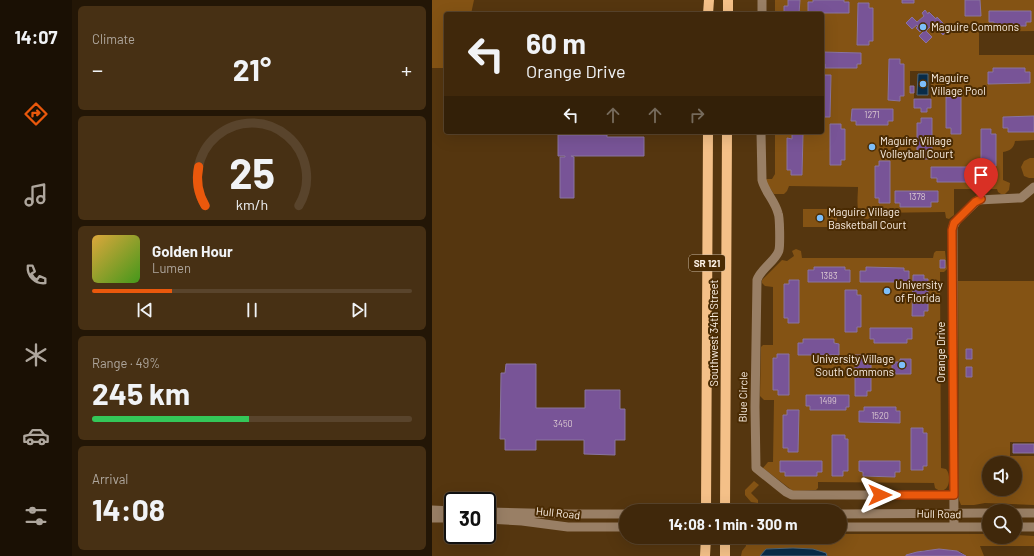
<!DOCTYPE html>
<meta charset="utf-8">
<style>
body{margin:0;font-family:Barlow,sans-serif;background:#473014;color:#f1f3f6;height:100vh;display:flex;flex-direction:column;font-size:15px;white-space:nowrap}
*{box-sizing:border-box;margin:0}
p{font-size:13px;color:#aea69d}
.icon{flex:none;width:22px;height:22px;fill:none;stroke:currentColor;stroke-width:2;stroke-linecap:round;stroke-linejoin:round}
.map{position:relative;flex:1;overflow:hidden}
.drawer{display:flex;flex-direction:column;gap:6px;padding:6px;background:#231606;width:360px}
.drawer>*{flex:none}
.hud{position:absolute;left:12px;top:12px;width:380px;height:122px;border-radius:4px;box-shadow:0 4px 16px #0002,0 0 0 1px #59442c;background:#40280b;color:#f1f3f6;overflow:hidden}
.tools{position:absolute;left:550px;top:456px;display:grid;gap:8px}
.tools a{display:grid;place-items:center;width:40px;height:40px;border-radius:50%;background:#40280b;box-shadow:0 4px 16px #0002,0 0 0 1px #59442c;font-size:20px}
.speed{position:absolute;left:12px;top:492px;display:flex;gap:8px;font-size:20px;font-weight:700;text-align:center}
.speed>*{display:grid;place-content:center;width:52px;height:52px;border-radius:50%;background:#40280b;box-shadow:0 4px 16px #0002,0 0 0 1px #59442c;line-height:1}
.speed .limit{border:2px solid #111;border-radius:6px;background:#fff;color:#111}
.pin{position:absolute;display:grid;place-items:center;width:34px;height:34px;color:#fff;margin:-41px -17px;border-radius:50% 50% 50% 0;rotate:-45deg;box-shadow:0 0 4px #0007}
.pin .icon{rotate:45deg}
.me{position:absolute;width:44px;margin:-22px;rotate:90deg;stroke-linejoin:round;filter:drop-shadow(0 0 3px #0008)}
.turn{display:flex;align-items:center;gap:14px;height:84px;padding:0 16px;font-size:18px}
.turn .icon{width:52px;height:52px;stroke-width:2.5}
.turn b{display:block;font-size:28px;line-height:34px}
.lanes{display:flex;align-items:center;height:38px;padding:0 16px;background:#0003;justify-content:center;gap:20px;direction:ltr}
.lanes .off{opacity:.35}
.big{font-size:30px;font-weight:700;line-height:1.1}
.drawer .widget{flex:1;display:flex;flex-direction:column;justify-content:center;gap:6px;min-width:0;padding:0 14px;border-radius:6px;background:#473014}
.drawer .dial{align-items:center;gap:0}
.dial svg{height:104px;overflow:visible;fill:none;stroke:#59442c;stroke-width:7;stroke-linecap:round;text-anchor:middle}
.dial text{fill:#f1f3f6;stroke:none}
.song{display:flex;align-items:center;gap:12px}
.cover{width:48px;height:48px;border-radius:6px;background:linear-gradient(135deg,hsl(40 70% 55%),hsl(100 70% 35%))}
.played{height:4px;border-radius:2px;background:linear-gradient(90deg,#ea580c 25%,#59442c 25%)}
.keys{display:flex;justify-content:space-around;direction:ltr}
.heat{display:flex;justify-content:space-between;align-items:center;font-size:22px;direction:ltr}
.charge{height:6px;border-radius:3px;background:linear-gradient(90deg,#34c759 49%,#59442c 0)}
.trip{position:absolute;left:187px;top:504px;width:228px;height:40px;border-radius:20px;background:#40280b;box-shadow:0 4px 16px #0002,0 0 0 1px #59442c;font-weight:700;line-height:40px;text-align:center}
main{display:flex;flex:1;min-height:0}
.dock{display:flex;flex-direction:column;width:72px;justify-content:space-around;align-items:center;background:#1a1004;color:#aea69d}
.dock .icon{width:28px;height:28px}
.dock .selected{color:#ea580c}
.dock b{font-size:18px;color:#f1f3f6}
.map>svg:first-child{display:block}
</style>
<main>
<nav class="dock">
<b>14:07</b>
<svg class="icon selected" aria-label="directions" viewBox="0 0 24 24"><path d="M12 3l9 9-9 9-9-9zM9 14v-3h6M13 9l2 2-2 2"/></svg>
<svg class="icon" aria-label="music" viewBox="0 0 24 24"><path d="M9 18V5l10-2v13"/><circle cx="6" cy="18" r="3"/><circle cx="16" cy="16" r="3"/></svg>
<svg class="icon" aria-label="phone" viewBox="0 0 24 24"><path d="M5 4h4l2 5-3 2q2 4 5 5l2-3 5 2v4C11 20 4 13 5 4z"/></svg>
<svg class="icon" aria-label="climate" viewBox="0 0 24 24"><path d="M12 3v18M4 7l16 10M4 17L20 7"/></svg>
<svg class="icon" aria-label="car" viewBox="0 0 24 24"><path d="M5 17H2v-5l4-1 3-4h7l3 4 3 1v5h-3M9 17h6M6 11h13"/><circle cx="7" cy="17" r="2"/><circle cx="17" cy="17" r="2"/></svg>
<svg class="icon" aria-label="filters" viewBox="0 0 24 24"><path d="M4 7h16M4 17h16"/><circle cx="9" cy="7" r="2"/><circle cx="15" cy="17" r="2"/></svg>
</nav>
<section class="drawer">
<div class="widget"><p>Climate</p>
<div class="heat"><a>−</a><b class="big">21°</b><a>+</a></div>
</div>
<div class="widget dial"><svg viewBox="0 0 100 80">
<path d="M14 69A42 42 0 1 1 86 69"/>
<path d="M14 69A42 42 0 0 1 9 39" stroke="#ea580c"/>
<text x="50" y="56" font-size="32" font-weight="700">25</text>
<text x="50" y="72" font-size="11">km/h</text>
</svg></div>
<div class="widget">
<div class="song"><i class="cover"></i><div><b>Golden Hour</b><p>Lumen</p></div></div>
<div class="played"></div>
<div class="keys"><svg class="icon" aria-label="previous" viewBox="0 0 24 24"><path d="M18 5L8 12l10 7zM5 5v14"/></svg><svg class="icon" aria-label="pause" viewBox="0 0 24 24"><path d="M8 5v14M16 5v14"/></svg><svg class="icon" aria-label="next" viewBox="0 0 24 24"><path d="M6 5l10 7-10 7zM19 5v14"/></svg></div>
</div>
<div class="widget"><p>Range · 49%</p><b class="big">245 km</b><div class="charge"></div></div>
<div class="widget"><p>Arrival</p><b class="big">14:08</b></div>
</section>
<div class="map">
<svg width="602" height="556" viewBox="0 0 602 556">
<rect width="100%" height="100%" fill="#55360f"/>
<!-- green -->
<path fill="#845314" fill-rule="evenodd" d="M 0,0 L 42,0 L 39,14 L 14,14 L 14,68 L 0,68 Z
M 343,0 L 381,0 L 381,2 L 376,2 L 376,13 L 417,13 L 417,3 L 412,2 L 412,0 L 470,0 L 470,3 L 482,3 L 482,0 L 533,0 L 548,16 L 548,0 L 602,0 L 602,31 L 547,32 L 547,55 L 602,55 L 602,116 L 571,117 L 571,127 L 576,128 L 576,132 L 602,132 L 602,140 L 583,141 C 582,148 578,151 571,152 L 571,180 L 578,183 L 577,190 L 573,194 L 569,194 L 566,192 L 565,189 L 522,189 L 522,215 L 517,219 L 514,218 L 513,212 L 440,213 L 439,217 L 436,219 C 422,219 426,198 426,187 L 357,186 L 355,191 L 352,194 L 342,194 L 334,182 L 334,179 L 340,179 L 343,174 L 343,132 L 390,132 L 390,117 L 398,117 L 399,75 L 390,75 L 390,64 L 393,64 L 393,68 L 424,68 L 425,64 L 429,64 L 429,53 L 390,52 L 390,14 L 367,14 L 368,1 L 356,6 L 352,6 L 352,14 L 343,14 ZM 426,3 L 437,3 L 437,8 L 441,9 L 441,40 L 437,41 L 436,45 L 425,45 ZM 493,10 L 496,14 L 498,12 L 504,19 L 505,17 L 517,29 L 511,34 L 501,24 L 494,31 L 494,43 L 487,36 L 492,31 L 490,29 L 488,31 L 485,25 L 480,29 L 474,23 L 480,17 L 485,22 L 492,16 L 490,13 ZM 557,11 L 598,11 L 599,22 L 594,22 L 594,26 L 562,26 L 562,22 L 557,22 ZM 457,59 L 468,59 L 468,64 L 472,64 L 472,95 L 468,96 L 468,101 L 456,100 ZM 478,71 L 499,71 L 499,108 L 495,108 L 494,112 L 489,112 L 489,108 L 482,108 L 482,93 L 478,93 ZM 556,72 L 598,72 L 598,83 L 556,84 ZM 518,92 L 529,92 L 529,134 L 519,134 L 519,128 L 514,128 L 514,97 L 518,97 ZM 420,109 L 461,109 L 461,121 L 456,121 L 456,125 L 424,125 L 424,121 L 419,121 ZM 489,118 L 500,118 L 500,159 L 489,159 L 489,155 L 485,155 L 485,123 L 489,123 ZM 398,124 L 409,124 L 409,129 L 413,129 L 413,160 L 409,160 L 409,165 L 398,165 ZM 549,129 L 559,129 L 560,134 L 564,134 L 564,166 L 560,166 L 560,170 L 549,170 ZM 360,134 L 371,134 L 370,175 L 359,175 L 359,170 L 355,170 L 355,139 L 360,139 ZM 447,161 L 458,162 L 458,203 L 447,203 L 447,198 L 443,198 L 443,166 L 447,166 ZM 499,167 L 541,167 L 541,176 L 536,176 L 536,182 L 506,182 L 505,178 L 499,178 ZM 506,192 L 506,202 L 499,202 L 499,207 L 468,207 L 468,203 Z
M 598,158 L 602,158 L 602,178 L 597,178 L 592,176 L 589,167 L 592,161 Z
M 371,209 L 405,209 L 405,227 L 371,227 Z
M 364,249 L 369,251 L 370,258 L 501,258 L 502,253 L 504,251 L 513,251 L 515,269 L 512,272 L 508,272 L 509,468 L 514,469 C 521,477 516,498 503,488 L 502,483 L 386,482 L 386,488 L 384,490 L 361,491 L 331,468 L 336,462 L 341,462 L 342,400 L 332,400 L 328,396 L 329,347 L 331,345 L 341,345 L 341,287 L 333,286 L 330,283 L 330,280 L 350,260 L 355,261 L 362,256 L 360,251 ZM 382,267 L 412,267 L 413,270 L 418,282 L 376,282 L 376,270 L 382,270 ZM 434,267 L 472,268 L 472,271 L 477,271 L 477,282 L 428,282 L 428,271 L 434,271 ZM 481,275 L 492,275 L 492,279 L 496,280 L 496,311 L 492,311 L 492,316 L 481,316 ZM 357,280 L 367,280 L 366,323 L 356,318 L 352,318 L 352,284 L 357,284 ZM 425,295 L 429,296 L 429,327 L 425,327 ZM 438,328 L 480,328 L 480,339 L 475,339 L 474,343 L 442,343 L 442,339 ZM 371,339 L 402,339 L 402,343 L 407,344 L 407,355 L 366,355 L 366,344 L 371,343 ZM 357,355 L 357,389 L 346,395 L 346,390 L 341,390 L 341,358 ZM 423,355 L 435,355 L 435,360 L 439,360 L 439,391 L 435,391 L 435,396 L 423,396 ZM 468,359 L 479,359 L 479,374 L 463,373 L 463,362 L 468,362 ZM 374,395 L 417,395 L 417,407 L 414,407 L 414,410 L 379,410 L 378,406 L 374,406 ZM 432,407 L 464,407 L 464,411 L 468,411 L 468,422 L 427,422 L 427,411 L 432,411 ZM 366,410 L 366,452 L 356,452 L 356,448 L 351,447 L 351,415 L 355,415 ZM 479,428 L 491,428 L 491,433 L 495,433 L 495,465 L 491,466 ZM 400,435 L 412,435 L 413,439 L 416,439 L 416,471 L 411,471 L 411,476 L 400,476 ZM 348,461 L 390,461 L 390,472 L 385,472 L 385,476 L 353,476 L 353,472 L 348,472 ZM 427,461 L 468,461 L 468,472 L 463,472 L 463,477 L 432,476 L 431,472 L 427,471 Z
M 526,281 L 602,281 L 602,442 L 578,442 L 578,456 L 602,456 L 602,505 L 553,503 L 542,505 L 529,505 L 527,500 ZM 557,463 L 583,463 L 583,489 L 557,489 Z
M 322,481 L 327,485 L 319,493 L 326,500 L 326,503 L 319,502 L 313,495 L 313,490 Z
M 408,534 L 557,534 L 557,537 L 583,537 L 583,535 L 602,536 L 602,546 L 548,546 L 552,556 L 534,556 L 529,552 L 520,550 L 493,550 L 474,555 L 474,556 L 395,556 L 394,553 C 374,546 355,548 334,549 L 328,556 L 309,556 L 310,551 L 314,546 L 313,537 L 408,537 Z"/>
<!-- water -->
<path fill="#082c49" stroke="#516778" d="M 486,74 L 496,74 L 496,95 L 485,95 Z
M 361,548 L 381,549 L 394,553 L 395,556 L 328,556 L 334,549 Z"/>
<!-- building -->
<path fill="#785497" stroke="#8a749f" d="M 356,0 L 368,0 L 367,14 L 352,14 L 352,6 L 356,6 Z
M 381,0 L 412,0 L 412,2 L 417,2 L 417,13 L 376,13 L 376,2 L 381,2 Z
M 470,0 L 482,0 L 482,3 L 470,3 Z
M 533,0 L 548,0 L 549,16 L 533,16 Z
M 426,3 L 437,3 L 437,8 L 441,8 L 441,41 L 437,41 L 437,45 L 425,45 Z
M 493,10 L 496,14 L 497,12 L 504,19 L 505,17 L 517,29 L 511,35 L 501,24 L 494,31 L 500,37 L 494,43 L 487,36 L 492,31 L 490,29 L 488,32 L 484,28 L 486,26 L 485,25 L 480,29 L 474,23 L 480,17 L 485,22 L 492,16 L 490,13 Z
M 557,11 L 599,11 L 599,22 L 594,22 L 594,26 L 562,26 L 562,22 L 557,22 Z
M 390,52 L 429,53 L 429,64 L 425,64 L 425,68 L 393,68 L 393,64 L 390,64 Z
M 457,59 L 468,59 L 468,64 L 472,64 L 472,96 L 468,96 L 468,101 L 456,100 Z
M 561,68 L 593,68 L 593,72 L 598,72 L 598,83 L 556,84 L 556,72 L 561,72 Z
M 390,75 L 399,75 L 398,117 L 390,117 Z
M 478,86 L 482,86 L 482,93 L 478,93 Z
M 518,92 L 529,92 L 529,134 L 519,134 L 519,128 L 514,128 L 514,97 L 518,97 Z
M 482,99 L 499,99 L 499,108 L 495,108 L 495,112 L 489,112 L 489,108 L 482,108 Z
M 420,109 L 461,109 L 461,121 L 456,121 L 456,125 L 424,125 L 424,121 L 419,121 Z
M 602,116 L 602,132 L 576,132 L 576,128 L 571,128 L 571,117 Z
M 489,118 L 500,118 L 500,159 L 489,159 L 489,155 L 485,155 L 485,123 L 489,123 Z
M 398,124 L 409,124 L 409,129 L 413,129 L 413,160 L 409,160 L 409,165 L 398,165 Z
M 549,129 L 559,129 L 559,134 L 564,134 L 564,166 L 560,166 L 560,170 L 549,171 Z
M 360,134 L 371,134 L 370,175 L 359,175 L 359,170 L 355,170 L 355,138 L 360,139 Z
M 126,135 L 175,135 L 175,137 L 212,137 L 212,156 L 139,156 L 142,157 L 142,198 L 128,198 L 128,157 L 133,157 L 133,156 L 126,156 Z
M 447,161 L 458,161 L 458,203 L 447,203 L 447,198 L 443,198 L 443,166 L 447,166 Z
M 499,167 L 541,167 L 541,176 L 536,176 L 536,182 L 505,182 L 505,178 L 499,178 Z
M 463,191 L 506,191 L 506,202 L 499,202 L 499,207 L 468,207 L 468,203 L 463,203 Z
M 508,260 L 513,260 L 513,268 L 508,268 Z
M 382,267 L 413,267 L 413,270 L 418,270 L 418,282 L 376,282 L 376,270 L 382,270 Z
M 434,267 L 472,268 L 472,271 L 477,271 L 477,282 L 428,282 L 428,271 L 434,271 Z
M 481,275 L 492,275 L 492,279 L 496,279 L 496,311 L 492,311 L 492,316 L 480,316 Z
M 357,280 L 367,280 L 367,323 L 356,323 L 356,318 L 352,318 L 352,284 L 357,284 Z
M 413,290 L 425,290 L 425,295 L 429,295 L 429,327 L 425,327 L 425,332 L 413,332 Z
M 438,328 L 480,328 L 480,339 L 475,339 L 475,343 L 442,343 L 442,339 L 438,339 Z
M 371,339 L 402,339 L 402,343 L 407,344 L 407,355 L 366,355 L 366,343 L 371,343 Z
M 534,349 L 540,349 L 540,359 L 534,359 Z
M 345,354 L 357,354 L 357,395 L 346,395 L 346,390 L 341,390 L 341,358 L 345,358 Z
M 423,355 L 435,355 L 435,360 L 439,360 L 439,391 L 435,391 L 435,396 L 423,396 Z
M 468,359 L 479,359 L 479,374 L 463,374 L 463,371 L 460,371 L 460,364 L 463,364 L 463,362 L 468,362 Z
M 74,364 L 104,364 L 104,408 L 153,408 L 153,390 L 188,390 L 188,409 L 193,409 L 193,440 L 183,440 L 183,455 L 152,454 L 152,440 L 104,440 L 104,450 L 73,450 L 73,439 L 68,439 L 69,373 L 73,373 Z
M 534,367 L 540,367 L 540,377 L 534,377 Z
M 374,395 L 417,395 L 417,407 L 414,407 L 414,410 L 378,410 L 378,406 L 374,406 Z
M 432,407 L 464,407 L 464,411 L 468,411 L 468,423 L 427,422 L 427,411 L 432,411 Z
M 355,410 L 367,410 L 366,452 L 356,452 L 356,448 L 351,448 L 351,415 L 355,415 Z
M 479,428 L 491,428 L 491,433 L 495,433 L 495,466 L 491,466 L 491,470 L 479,470 Z
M 400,435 L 413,435 L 413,439 L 416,439 L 416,471 L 411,471 L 411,476 L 400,476 Z
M 581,444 L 602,444 L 602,453 L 581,453 Z
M 348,461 L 390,461 L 390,472 L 385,472 L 385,476 L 353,476 L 353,472 L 348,472 Z
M 427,461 L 468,461 L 468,472 L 463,472 L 463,477 L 431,476 L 431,472 L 427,471 Z
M 507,549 L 525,551 L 534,556 L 474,556 L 474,555 L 485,552 Z"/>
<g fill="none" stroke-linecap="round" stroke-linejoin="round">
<!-- minor -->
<path stroke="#997f65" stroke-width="9" d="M 330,0 L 330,14
M 329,132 L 330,180 C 333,192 343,201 346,213 C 348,217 348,246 347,250 C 345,260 328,269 325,280 L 323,407 L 324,468 L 354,492 L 360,495 L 522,495
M 0,510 L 21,511
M 55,512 L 136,514 L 194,514
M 583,513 L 602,513
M 408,514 L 557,513
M 0,518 L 21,518
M 55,519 L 90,521 L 136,527 L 194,527
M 522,526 L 521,227 L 525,220 L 546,200 L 586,198 L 589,198 L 602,187
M 408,527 L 557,527
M 583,527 L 602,527"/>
<!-- major -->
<path stroke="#f4c088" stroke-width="10" d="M 276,14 L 277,0
M 296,14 L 296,0
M 274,511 L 276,132
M 293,511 L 295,132
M 273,556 L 274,537
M 293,556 L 293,537"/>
</g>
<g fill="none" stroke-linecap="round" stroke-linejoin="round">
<!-- route casing -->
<g stroke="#983908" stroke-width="10">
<path id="route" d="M 448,495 L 522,495 L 520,230 L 522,223 L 543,202 L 549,199"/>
</g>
<!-- route -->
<use href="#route" stroke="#ea580c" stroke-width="7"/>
</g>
<!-- markers -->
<g fill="#7dbef9" stroke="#4a2b03" stroke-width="1.5">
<circle cx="491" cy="27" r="4"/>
<circle cx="491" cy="84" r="4"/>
<circle cx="440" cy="147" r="4"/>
<circle cx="388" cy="218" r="4"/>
<circle cx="455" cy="291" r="4"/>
<circle cx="470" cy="365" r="4"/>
</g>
<g text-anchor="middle" stroke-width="4" stroke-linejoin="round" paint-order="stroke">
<!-- number labels -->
<g font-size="9" fill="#dbc9d1">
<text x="440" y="118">1271</text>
<text x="485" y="200">1378</text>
<text x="397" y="279">1383</text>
<text x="396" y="404">1499</text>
<text x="448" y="419">1520</text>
<text x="131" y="427">3450</text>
</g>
<!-- shield labels -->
<rect fill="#4a2b03" stroke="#c7b5a0" stroke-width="1" x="257" y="255" width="36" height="16" rx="3"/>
<g font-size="10" font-weight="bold" fill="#fcf0e4">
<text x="275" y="267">SR 121</text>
</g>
<!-- poi labels -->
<g font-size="11" fill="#fcf0e4" stroke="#4a2b03" text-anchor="start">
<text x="499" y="31">Maguire Commons</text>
<text x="499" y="82">Maguire<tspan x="499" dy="13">Village Pool</tspan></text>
<text x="448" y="145">Maguire Village<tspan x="448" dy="13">Volleyball Court</tspan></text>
<text x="396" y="216">Maguire Village<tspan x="396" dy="13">Basketball Court</tspan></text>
<text x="463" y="289">University<tspan x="463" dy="13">of Florida</tspan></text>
<text x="462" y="363" text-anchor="end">University Village<tspan x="462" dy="13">South Commons</tspan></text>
</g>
<!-- street labels -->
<g font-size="11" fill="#fcf0e4" stroke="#4a2b03">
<text transform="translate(282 333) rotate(-90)" y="4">Southwest 34th Street</text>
<text transform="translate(509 352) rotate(-90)" y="4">Orange Drive</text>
<text transform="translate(311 397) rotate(-89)" y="4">Blue Circle</text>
<text transform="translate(126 513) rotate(6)" y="4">Hull Road</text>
<text transform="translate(507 514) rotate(1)" y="4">Hull Road</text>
</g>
</g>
</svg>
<div class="tools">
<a><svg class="icon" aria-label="sound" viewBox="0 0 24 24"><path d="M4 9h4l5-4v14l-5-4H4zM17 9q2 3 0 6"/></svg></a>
<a><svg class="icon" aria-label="search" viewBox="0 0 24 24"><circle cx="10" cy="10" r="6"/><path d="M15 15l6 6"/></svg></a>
</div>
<div class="speed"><div class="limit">30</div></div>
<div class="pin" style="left:549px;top:199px;background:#d93025"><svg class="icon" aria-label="arrive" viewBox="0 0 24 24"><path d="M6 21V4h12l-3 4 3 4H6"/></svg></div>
<svg class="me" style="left:448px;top:495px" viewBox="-20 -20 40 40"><path d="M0-17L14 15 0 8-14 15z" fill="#ea580c" stroke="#fff" stroke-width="4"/></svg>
<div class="trip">14:08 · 1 min · 300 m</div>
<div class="hud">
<div class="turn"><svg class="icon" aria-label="left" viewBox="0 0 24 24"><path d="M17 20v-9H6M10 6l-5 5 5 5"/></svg><div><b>60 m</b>Orange Drive</div></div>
<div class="lanes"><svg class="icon" aria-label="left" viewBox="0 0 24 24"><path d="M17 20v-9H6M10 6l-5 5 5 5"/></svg><svg class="icon off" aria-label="ahead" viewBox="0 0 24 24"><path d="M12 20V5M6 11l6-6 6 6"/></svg><svg class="icon off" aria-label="ahead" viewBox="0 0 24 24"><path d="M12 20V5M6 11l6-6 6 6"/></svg><svg class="icon off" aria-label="right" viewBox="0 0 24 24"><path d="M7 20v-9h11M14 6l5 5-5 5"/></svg></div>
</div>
</div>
</main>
